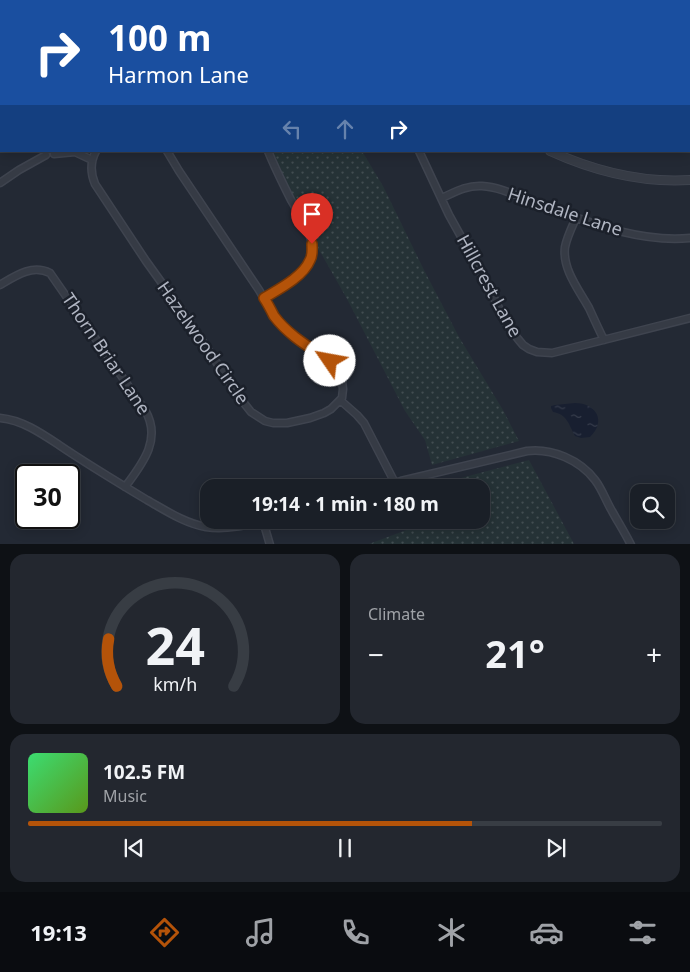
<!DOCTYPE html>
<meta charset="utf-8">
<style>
body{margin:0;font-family:"Noto Sans",sans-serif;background:#23272f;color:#f1f3f6;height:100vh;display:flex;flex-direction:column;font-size:19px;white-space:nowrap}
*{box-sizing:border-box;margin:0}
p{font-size:16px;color:#9fa2a7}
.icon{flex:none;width:28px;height:28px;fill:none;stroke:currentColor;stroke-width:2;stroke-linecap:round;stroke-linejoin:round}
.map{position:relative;height:544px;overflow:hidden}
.side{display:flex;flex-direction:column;gap:10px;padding:10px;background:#0e1115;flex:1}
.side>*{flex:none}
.top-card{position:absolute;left:0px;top:0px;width:690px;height:152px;box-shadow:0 2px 12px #0003,0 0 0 1px #383d44;background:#1a4fa0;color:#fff;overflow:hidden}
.fabs{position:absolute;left:630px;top:484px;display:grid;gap:10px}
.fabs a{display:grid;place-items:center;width:45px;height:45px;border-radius:10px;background:#1a1f27;box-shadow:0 2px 12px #0003,0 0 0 1px #383d44;font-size:25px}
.speed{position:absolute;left:15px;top:464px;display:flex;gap:10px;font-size:25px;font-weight:700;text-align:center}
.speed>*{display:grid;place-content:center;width:65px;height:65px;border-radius:50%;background:#1a1f27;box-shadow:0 2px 12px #0003,0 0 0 1px #383d44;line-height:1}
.speed .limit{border:2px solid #111;border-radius:8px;background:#fff;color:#111}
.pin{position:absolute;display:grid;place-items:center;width:42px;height:42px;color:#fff;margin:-51px -21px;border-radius:50% 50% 50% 0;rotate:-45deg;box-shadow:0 0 5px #0007}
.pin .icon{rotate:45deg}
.me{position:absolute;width:55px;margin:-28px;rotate:303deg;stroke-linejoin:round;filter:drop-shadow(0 0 4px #0008)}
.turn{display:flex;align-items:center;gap:18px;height:105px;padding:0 25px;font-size:22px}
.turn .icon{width:65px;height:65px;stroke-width:2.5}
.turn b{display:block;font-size:35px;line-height:42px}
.lanes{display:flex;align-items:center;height:48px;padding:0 25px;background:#0003;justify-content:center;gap:25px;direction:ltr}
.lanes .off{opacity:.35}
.big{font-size:38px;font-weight:700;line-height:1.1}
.side .widget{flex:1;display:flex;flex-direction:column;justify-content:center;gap:8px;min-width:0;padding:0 18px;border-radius:15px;background:#23272f}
.side .dial{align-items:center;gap:0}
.dial svg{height:130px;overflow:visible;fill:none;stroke:#383d44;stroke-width:7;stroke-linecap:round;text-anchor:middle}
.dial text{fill:#f1f3f6;stroke:none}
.song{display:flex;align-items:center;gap:15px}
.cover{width:60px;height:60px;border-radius:8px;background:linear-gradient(135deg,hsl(140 70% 55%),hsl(90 70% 35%))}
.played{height:5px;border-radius:2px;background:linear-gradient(90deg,#b45309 70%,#383d44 70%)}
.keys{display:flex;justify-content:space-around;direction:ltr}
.heat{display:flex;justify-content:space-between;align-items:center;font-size:28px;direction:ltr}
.side .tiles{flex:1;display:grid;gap:10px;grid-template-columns:1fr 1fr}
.widget:last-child{grid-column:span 2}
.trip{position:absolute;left:200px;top:479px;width:290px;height:50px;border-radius:15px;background:#1a1f27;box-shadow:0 2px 12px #0003,0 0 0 1px #383d44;font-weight:700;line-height:50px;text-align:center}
.menu{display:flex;height:80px;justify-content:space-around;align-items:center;background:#0a0c10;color:#9fa2a7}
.menu .icon{width:35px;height:35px}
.menu .on{color:#b45309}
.menu b{font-size:22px;color:#f1f3f6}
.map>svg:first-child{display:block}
</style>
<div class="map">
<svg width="690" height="545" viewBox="0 0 690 545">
<defs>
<pattern id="grass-dots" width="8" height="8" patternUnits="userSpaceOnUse" patternTransform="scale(1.25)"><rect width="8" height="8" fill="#253236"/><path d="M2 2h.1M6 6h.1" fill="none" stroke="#424d51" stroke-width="1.8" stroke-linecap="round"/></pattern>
<pattern id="water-ripples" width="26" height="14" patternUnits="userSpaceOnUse" patternTransform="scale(1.25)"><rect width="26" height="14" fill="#181f30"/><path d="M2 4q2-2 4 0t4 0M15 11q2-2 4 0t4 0" fill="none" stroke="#373d4c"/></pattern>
</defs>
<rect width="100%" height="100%" fill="#232934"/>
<!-- grass -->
<path fill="url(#grass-dots)" d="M 269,151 L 362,151 L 383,186 L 424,270 L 459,337 L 503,410 L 519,441 L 432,465 L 425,440 L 405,411 L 347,299 L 322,255 L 309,236 Z
M 529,460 L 574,544 L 369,544 L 433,520 L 481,520 L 481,488 L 444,487 L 442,483 Z"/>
<!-- water -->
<path fill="url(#water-ripples)" d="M 575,403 C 596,403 607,421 590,437 L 581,438 L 575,436 C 569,425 567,414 553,412 L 551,408 L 551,406 L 555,405 Z"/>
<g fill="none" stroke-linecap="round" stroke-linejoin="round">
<!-- minor casing -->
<g stroke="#3f444f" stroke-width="9">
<path id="minor" d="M 50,0 L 51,1
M 140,0 L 140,1
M 340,0 L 340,1
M 464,0 L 465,1
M 560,0 L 562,1
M 616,1 L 618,1
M 0,49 L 1,51
M 689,99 L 690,99
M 96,151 C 90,162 90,172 95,184 L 146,261 L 187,318 L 240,398 L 251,412 L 265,421 L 273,423 L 287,423 L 310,418 L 324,413 L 331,409 L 342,398 L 343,389 L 341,373 L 336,366 L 294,336 L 287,330 L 274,316 L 259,290 L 179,171 L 167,151
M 419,151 L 449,215 L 483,276 L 508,326 L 518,339 L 523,345 L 529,349 L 537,352 L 552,353 L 690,318
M 54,154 L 75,152 L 92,160
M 0,183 L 19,170 L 46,155
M 442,198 C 455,192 467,185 482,186 C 500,187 517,196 533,202 C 584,220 635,243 690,238
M 576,218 C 572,227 567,237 565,247 C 562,269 579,290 589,308 C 594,319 599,330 604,340
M 0,285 C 15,276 32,264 50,273 L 145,410 C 162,439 143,463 125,487
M 264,298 C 279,289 304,277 311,260 C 312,255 313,250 312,245 C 310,229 299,214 291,200 C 283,184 275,168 268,151
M 340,400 L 357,415 L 364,423 L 395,483
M 0,418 C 22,420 41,433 59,445 C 87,464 117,482 147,500 C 165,510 184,523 206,527 C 226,530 247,525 266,520
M 380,488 L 401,481 L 527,451 C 552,448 580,460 595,480 C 602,489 606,501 612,511 C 618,522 625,533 631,545
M 263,521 L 270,545"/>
</g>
<!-- tertiary casing -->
<g stroke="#3f444f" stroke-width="10">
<path id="tertiary" d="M 402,0 L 402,1
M 550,151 C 594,171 642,183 690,180"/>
</g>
<!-- minor -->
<use href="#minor" stroke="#363b45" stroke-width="6"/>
<!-- tertiary -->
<use href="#tertiary" stroke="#363b45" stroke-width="8"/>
</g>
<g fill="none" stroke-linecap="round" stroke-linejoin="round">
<!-- route casing -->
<g stroke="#753606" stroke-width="12">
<path id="route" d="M 312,244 C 312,250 313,255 310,260 C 303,277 279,289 264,298 C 268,304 271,310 274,316 C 289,336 311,348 330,361"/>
</g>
<!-- route -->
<use href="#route" stroke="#b45309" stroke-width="9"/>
</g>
<g text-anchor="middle" stroke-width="5" stroke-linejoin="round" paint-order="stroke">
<!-- street labels -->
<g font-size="18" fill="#b0b5c2" stroke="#1b202a">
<text transform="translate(565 212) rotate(18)" y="6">Hinsdale Lane</text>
<text transform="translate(489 286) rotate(61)" y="6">Hillcrest Lane</text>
<text transform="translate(203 343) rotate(55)" y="6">Hazelwood Circle</text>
<text transform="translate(106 354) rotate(56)" y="6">Thorn Briar Lane</text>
</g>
</g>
</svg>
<div class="fabs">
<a><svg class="icon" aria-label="search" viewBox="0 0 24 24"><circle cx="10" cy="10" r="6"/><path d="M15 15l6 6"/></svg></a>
</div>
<div class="speed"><div class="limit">30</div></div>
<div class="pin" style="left:312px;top:244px;background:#d93025"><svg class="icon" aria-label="arrive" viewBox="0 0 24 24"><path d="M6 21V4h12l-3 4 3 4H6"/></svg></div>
<svg class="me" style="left:330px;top:361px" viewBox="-20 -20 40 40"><circle r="19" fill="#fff"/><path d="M0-13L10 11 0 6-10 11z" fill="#b45309"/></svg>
<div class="trip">19:14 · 1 min · 180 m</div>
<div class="top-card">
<div class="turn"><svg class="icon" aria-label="right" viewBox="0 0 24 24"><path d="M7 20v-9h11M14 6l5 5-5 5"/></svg><div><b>100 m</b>Harmon Lane</div></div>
<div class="lanes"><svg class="icon off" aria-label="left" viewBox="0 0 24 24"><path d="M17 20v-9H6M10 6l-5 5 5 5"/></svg><svg class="icon off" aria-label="ahead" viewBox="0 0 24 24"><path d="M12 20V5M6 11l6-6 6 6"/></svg><svg class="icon" aria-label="right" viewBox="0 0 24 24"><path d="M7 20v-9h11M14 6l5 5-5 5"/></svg></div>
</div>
</div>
<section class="side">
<div class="tiles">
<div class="widget dial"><svg viewBox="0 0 100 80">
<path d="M14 69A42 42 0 1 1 86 69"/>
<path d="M14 69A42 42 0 0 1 9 40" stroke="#b45309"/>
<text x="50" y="56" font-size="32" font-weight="700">24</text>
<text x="50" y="72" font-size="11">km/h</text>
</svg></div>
<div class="widget"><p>Climate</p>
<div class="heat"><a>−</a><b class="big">21°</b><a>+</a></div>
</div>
<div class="widget">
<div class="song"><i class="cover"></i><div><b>102.5 FM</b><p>Music</p></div></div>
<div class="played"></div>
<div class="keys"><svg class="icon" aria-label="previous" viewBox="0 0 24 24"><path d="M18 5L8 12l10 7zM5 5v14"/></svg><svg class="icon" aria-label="pause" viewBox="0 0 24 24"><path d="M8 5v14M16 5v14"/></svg><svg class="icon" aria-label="next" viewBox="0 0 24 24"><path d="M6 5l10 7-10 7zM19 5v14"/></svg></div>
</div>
</div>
</section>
<nav class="menu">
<b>19:13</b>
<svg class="icon on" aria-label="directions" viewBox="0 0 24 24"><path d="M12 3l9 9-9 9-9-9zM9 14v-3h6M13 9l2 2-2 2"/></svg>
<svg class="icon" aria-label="music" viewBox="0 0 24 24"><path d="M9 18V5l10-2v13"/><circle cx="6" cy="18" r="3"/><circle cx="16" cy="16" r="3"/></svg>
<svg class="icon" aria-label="phone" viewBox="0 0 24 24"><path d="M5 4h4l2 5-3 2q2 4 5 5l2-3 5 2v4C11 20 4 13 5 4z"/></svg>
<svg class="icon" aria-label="climate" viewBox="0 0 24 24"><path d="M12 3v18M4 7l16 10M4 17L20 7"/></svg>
<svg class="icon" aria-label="car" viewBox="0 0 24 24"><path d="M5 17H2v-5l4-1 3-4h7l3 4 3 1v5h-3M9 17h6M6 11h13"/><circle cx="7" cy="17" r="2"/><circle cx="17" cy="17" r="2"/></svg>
<svg class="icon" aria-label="filters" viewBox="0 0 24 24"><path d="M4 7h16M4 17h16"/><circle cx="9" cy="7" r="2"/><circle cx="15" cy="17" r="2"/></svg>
</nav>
